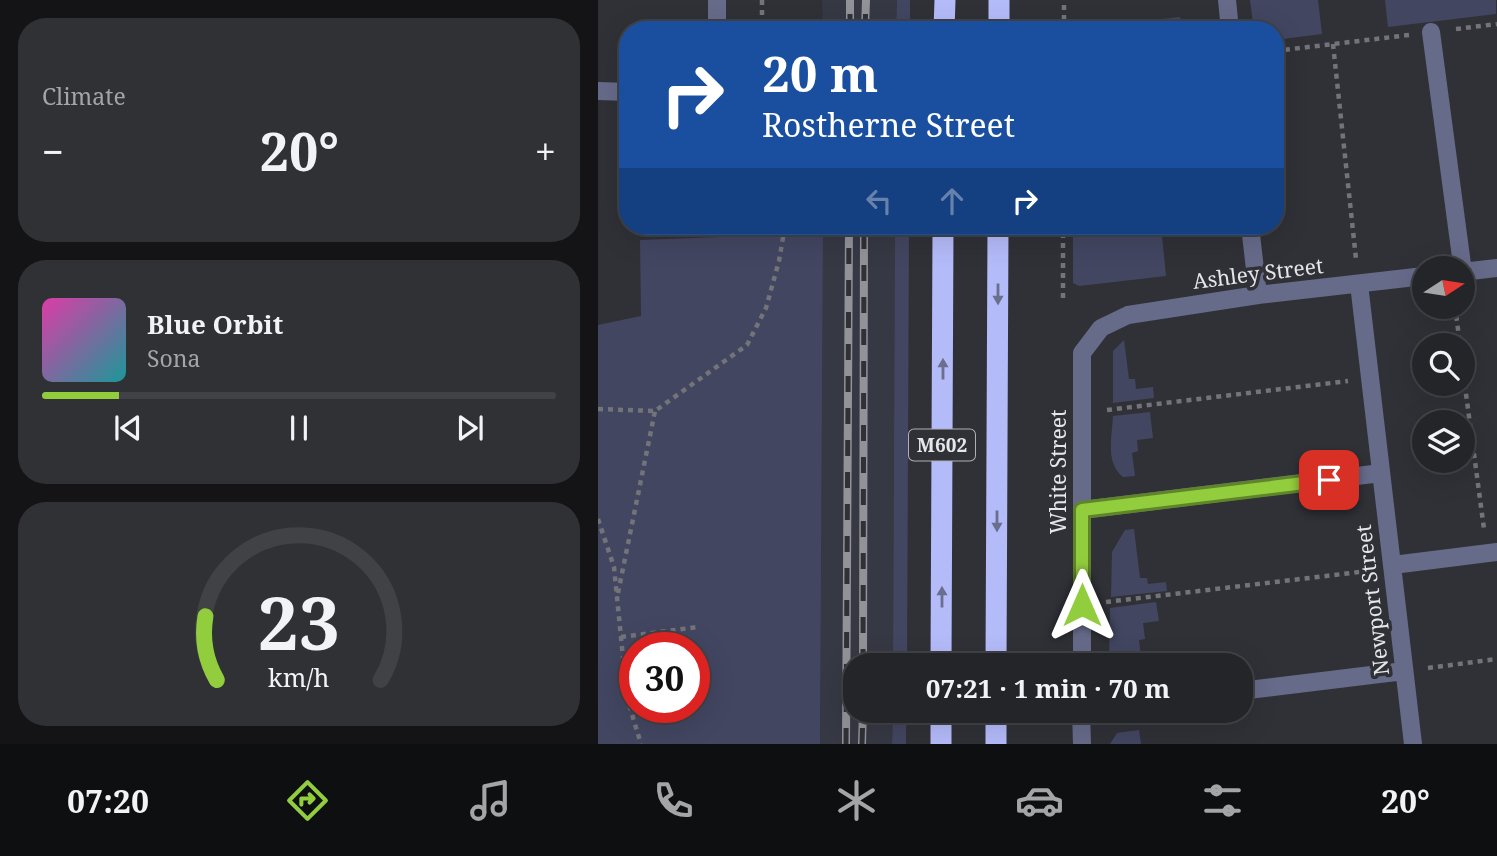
<!DOCTYPE html>
<meta charset="utf-8">
<style>
body{margin:0;font-family:"Noto Serif",serif;background:#303135;color:#f1f3f6;height:100vh;display:flex;flex-direction:column;font-size:26px;white-space:nowrap}
*{box-sizing:border-box;margin:0}
p{font-size:23px;color:#a3a5a8}
.icon{flex:none;width:38px;height:38px;fill:none;stroke:currentColor;stroke-width:2;stroke-linecap:round;stroke-linejoin:round}
.map{position:relative;flex:1;overflow:hidden}
.panel{display:flex;flex-direction:column;gap:18px;padding:18px;background:#141417;width:598px}
.panel>*{flex:none}
.banner{position:absolute;left:21px;top:21px;width:665px;height:214px;border-radius:28px;box-shadow:0 7px 28px #0002,0 0 0 2px #414246;background:#1a4fa0;color:#fff;overflow:hidden}
.needle{width:46px;rotate:78deg}
.buttons{position:absolute;left:814px;top:256px;display:grid;gap:14px}
.buttons a{display:grid;place-items:center;width:63px;height:63px;border-radius:50%;background:#242529;box-shadow:0 7px 28px #0002,0 0 0 2px #414246;font-size:35px}
.speed{position:absolute;left:21px;top:632px;display:flex;gap:14px;font-size:35px;font-weight:700;text-align:center}
.speed>*{display:grid;place-content:center;width:91px;height:91px;border-radius:50%;background:#242529;box-shadow:0 7px 28px #0002,0 0 0 2px #414246;line-height:1}
.speed .limit{border:10px solid #d22;background:#fff;color:#111}
.pin{position:absolute;display:grid;place-items:center;width:60px;height:60px;color:#fff;margin:-30px;border-radius:14px;box-shadow:0 4px 10px #0006}
.me{position:absolute;width:77px;margin:-38px;rotate:0deg;stroke-linejoin:round;filter:drop-shadow(0 0 5px #0008)}
.turn{display:flex;align-items:center;gap:24px;height:147px;padding:0 28px;font-size:32px}
.turn .icon{width:91px;height:91px;stroke-width:2.5}
.turn b{display:block;font-size:49px;line-height:60px}
.lanes{display:flex;align-items:center;height:66px;padding:0 28px;background:#0003;justify-content:center;gap:35px;direction:ltr}
.lanes .off{opacity:.35}
.big{font-size:52px;font-weight:700;line-height:1.1}
.panel .card{flex:1;display:flex;flex-direction:column;justify-content:center;gap:10px;min-width:0;padding:0 24px;border-radius:28px;background:#303135}
.panel .dial{align-items:center;gap:0}
.dial svg{height:182px;overflow:visible;fill:none;stroke:#414246;stroke-width:7;stroke-linecap:round;text-anchor:middle}
.dial text{fill:#f1f3f6;stroke:none}
.song{display:flex;align-items:center;gap:21px}
.cover{width:84px;height:84px;border-radius:10px;background:linear-gradient(135deg,hsl(320 70% 55%),hsl(180 70% 35%))}
.played{height:7px;border-radius:4px;background:linear-gradient(90deg,#92cd3e 15%,#414246 15%)}
.keys{display:flex;justify-content:space-around;direction:ltr}
.heat{display:flex;justify-content:space-between;align-items:center;font-size:38px;direction:ltr}
.trip{position:absolute;left:245px;top:653px;width:410px;height:70px;border-radius:28px;background:#242529;box-shadow:0 7px 28px #0002,0 0 0 2px #414246;font-weight:700;line-height:70px;text-align:center}
.dock{display:flex;height:112px;justify-content:space-around;align-items:center;background:#0e0f10;color:#a3a5a8}
.dock .icon{width:49px;height:49px}
.dock .selected{color:#92cd3e}
.dock b{font-size:32px;color:#f1f3f6}
main{display:flex;flex:1;min-height:0}
.map>svg:first-child{display:block}
</style>
<main>
<section class="panel">
<div class="card"><p>Climate</p>
<div class="heat"><a>−</a><b class="big">20°</b><a>+</a></div>
</div>
<div class="card">
<div class="song"><i class="cover"></i><div><b>Blue Orbit</b><p>Sona</p></div></div>
<div class="played"></div>
<div class="keys"><svg class="icon" aria-label="previous" viewBox="0 0 24 24"><path d="M18 5L8 12l10 7zM5 5v14"/></svg><svg class="icon" aria-label="pause" viewBox="0 0 24 24"><path d="M8 5v14M16 5v14"/></svg><svg class="icon" aria-label="next" viewBox="0 0 24 24"><path d="M6 5l10 7-10 7zM19 5v14"/></svg></div>
</div>
<div class="card dial"><svg viewBox="0 0 100 80">
<path d="M14 69A42 42 0 1 1 86 69"/>
<path d="M14 69A42 42 0 0 1 9 41" stroke="#92cd3e"/>
<text x="50" y="56" font-size="32" font-weight="700">23</text>
<text x="50" y="72" font-size="11">km/h</text>
</svg></div>
</section>
<div class="map">
<svg width="899" height="744" viewBox="0 0 899 744">
<rect width="100%" height="100%" fill="#303137"/>
<!-- built -->
<path fill="#363844" d="M 224,0 L 299,0 L 298,30 L 225,30 Z
M 225,226 L 297,226 L 295,665 L 257,665 L 257,710 L 295,711 L 294,744 L 222,744 Z"/>
<!-- green -->
<path fill="#434661" fill-rule="evenodd" d="M 299,0 L 312,0 L 312,30 L 298,30 Z
M 652,0 L 720,0 L 724,34 L 677,40 L 677,30 L 656,30 Z
M 787,0 L 898,0 L 898,14 L 790,27 Z
M 582,17 L 585,30 L 539,30 L 538,22 Z
M 297,226 L 311,226 L 309,665 L 295,665 Z
M 475,226 L 563,226 L 568,276 L 481,286 L 475,283 Z
M 225,233 L 222,744 L 0,744 L 0,325 L 43,316 L 42,240 ZM 37,648 L 96,648 L 96,707 L 37,707 Z
M 526,340 L 531,379 L 537,379 L 538,389 L 555,387 L 556,398 L 515,403 L 515,351 Z
M 552,412 L 555,438 L 539,440 L 540,451 L 534,453 L 537,476 L 525,477 C 507,462 514,438 515,416 Z
M 536,529 L 542,578 L 549,578 L 550,584 L 568,582 L 569,591 L 513,597 L 514,552 L 527,530 Z
M 558,602 L 561,621 L 545,623 L 547,639 L 541,640 L 544,665 L 511,665 L 512,608 Z
M 295,711 L 308,711 L 308,744 L 294,744 Z
M 541,730 L 543,744 L 512,744 L 519,733 Z"/>
<g fill="none" stroke-linecap="round" stroke-linejoin="round">
<!-- path -->
<path stroke="#737479" stroke-width="4.5" stroke-dasharray="5 5" stroke-linecap="butt" d="M 164,0 L 164,30
M 858,29 L 899,24
M 466,30 L 466,0
M 735,44 L 758,259
M 677,51 L 811,35
M 465,298 L 465,226
M 857,306 L 862,345
M 864,364 L 886,529
M 0,409 L 57,411 L 149,345 L 168,308 L 181,261 L 187,226
M 509,410 L 750,381
M 0,519 L 16,567 L 29,698 L 43,744
M 20,593 L 57,411
M 508,602 L 770,571
M 23,637 L 100,627
M 830,668 L 899,659"/>
<!-- street -->
<path stroke="#676b8a" stroke-width="18" d="M 119,0 L 119,30
M 629,0 L 632,30
M 833,32 L 865,272
M 0,91 L 30,92
M 652,226 L 660,295
M 864,272 L 899,268
M 761,284 L 815,744
M 484,510 L 783,473
M 795,565 L 899,552
M 484,665 L 484,353 L 503,328 L 530,315 L 660,295 L 826,276
M 642,691 L 806,671
M 483,710 L 484,744"/>
<!-- highway -->
<path stroke="#b4bbf9" stroke-width="21" d="M 346,30 L 347,0
M 401,30 L 401,0
M 343,665 L 345,226
M 398,665 L 400,226
M 343,744 L 343,710
M 398,744 L 398,710"/>
<!-- rail casing -->
<g stroke="#929398" stroke-width="8">
<path id="rail" d="M 252,30 L 252,0
M 267,30 L 268,0
M 265,665 L 266,226
M 248,744 L 251,226
M 264,744 L 265,710"/>
</g>
<!-- rail -->
<use href="#rail" stroke="#303137" stroke-width="5" stroke-dasharray="16" stroke-linecap="butt"/>
</g>
<!-- one-way arrows -->
<defs><path id="oneway-solid" d="M-6-.8H1V-3.2L6.5 0L1 3.2V.8H-6Z" transform="scale(1.75)"/></defs>
<g fill="#6b6f8e">
<use href="#oneway-solid" transform="translate(400 294) rotate(90)"/>
<use href="#oneway-solid" transform="translate(345 369) rotate(-90)"/>
<use href="#oneway-solid" transform="translate(399 521) rotate(90)"/>
<use href="#oneway-solid" transform="translate(344 597) rotate(-90)"/>
</g>
<g fill="none" stroke-linecap="round" stroke-linejoin="round">
<!-- route casing -->
<g stroke="#5f8528" stroke-width="18">
<path id="route" d="M 484,605 L 484,510 L 731,480"/>
</g>
<!-- route -->
<use href="#route" stroke="#92cd3e" stroke-width="12"/>
</g>
<g text-anchor="middle" stroke-width="7" stroke-linejoin="round" paint-order="stroke">
<!-- shield labels -->
<rect fill="#303137" stroke="#afb0b4" stroke-width="2" x="311" y="429.5" width="66" height="31" rx="5"/>
<g font-size="19" font-weight="bold" fill="#e5e6ea">
<text x="344" y="452">M602</text>
</g>
<!-- street labels -->
<g font-size="21" fill="#e5e6ea" stroke="#303137">
<text transform="translate(660 274) rotate(-7)" y="7">Ashley Street</text>
<text transform="translate(461 472) rotate(-90)" y="7">White Street</text>
<text transform="translate(775 600) rotate(-97)" y="7">Newport Street</text>
</g>
</g>
</svg>
<div class="buttons">
<a><svg class="needle" viewBox="-14 -14 28 28"><path d="M0-13l5 13h-10z" fill="#e53935"/><path d="M0 13l5-13h-10z" fill="#a3a5a8"/></svg></a>
<a><svg class="icon" aria-label="search" viewBox="0 0 24 24"><circle cx="10" cy="10" r="6"/><path d="M15 15l6 6"/></svg></a>
<a><svg class="icon" aria-label="layers" viewBox="0 0 24 24"><path d="M12 4l9 5-9 5-9-5zM3 14l9 5 9-5"/></svg></a>
</div>
<div class="speed"><div class="limit">30</div></div>
<div class="pin" style="left:731px;top:480px;background:#d93025"><svg class="icon" aria-label="arrive" viewBox="0 0 24 24"><path d="M6 21V4h12l-3 4 3 4H6"/></svg></div>
<svg class="me" style="left:484px;top:605px" viewBox="-20 -20 40 40"><path d="M0-17L14 15 0 8-14 15z" fill="#92cd3e" stroke="#fff" stroke-width="4"/></svg>
<div class="trip">07:21 · 1 min · 70 m</div>
<div class="banner">
<div class="turn"><svg class="icon" aria-label="right" viewBox="0 0 24 24"><path d="M7 20v-9h11M14 6l5 5-5 5"/></svg><div><b>20 m</b>Rostherne Street</div></div>
<div class="lanes"><svg class="icon off" aria-label="left" viewBox="0 0 24 24"><path d="M17 20v-9H6M10 6l-5 5 5 5"/></svg><svg class="icon off" aria-label="ahead" viewBox="0 0 24 24"><path d="M12 20V5M6 11l6-6 6 6"/></svg><svg class="icon" aria-label="right" viewBox="0 0 24 24"><path d="M7 20v-9h11M14 6l5 5-5 5"/></svg></div>
</div>
</div>
</main>
<nav class="dock">
<b>07:20</b>
<svg class="icon selected" aria-label="directions" viewBox="0 0 24 24"><path d="M12 3l9 9-9 9-9-9zM9 14v-3h6M13 9l2 2-2 2"/></svg>
<svg class="icon" aria-label="music" viewBox="0 0 24 24"><path d="M9 18V5l10-2v13"/><circle cx="6" cy="18" r="3"/><circle cx="16" cy="16" r="3"/></svg>
<svg class="icon" aria-label="phone" viewBox="0 0 24 24"><path d="M5 4h4l2 5-3 2q2 4 5 5l2-3 5 2v4C11 20 4 13 5 4z"/></svg>
<svg class="icon" aria-label="climate" viewBox="0 0 24 24"><path d="M12 3v18M4 7l16 10M4 17L20 7"/></svg>
<svg class="icon" aria-label="car" viewBox="0 0 24 24"><path d="M5 17H2v-5l4-1 3-4h7l3 4 3 1v5h-3M9 17h6M6 11h13"/><circle cx="7" cy="17" r="2"/><circle cx="17" cy="17" r="2"/></svg>
<svg class="icon" aria-label="filters" viewBox="0 0 24 24"><path d="M4 7h16M4 17h16"/><circle cx="9" cy="7" r="2"/><circle cx="15" cy="17" r="2"/></svg>
<b>20°</b>
</nav>
